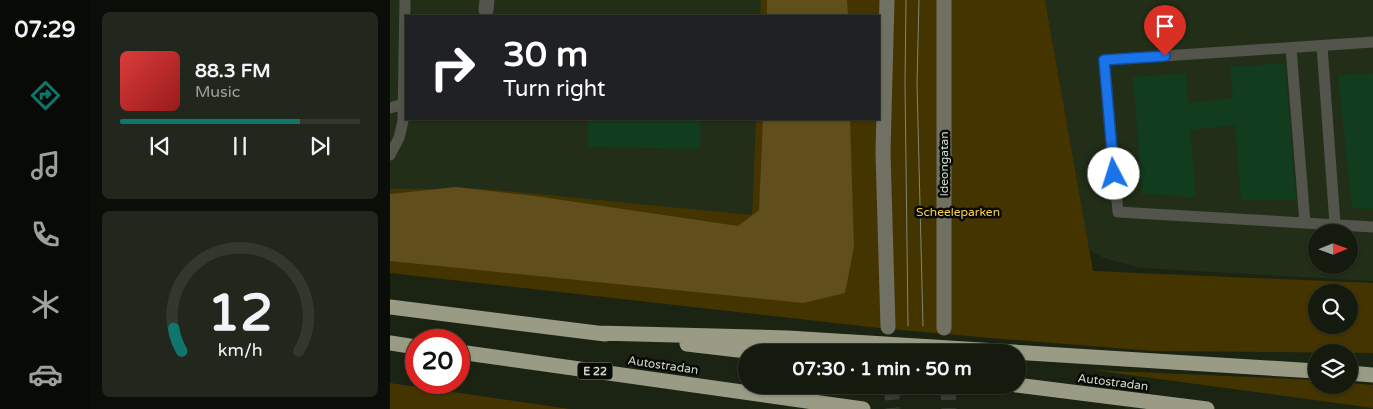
<!DOCTYPE html>
<meta charset="utf-8">
<style>
body{margin:0;font-family:"Varela Round",sans-serif;background:#21271c;color:#f1f3f6;height:100vh;display:flex;flex-direction:column;font-size:19px;white-space:nowrap}
*{box-sizing:border-box;margin:0}
p{font-size:16px;color:#9da19e}
.icon{flex:none;width:28px;height:28px;fill:none;stroke:currentColor;stroke-width:2;stroke-linecap:round;stroke-linejoin:round}
.map{position:relative;flex:1;overflow:hidden}
.details{display:flex;flex-direction:column;gap:12px;padding:12px;background:#0b0e08;width:300px}
.details>*{flex:none}
.banner{position:absolute;left:15px;top:15px;width:475px;height:105px;border-radius:0px;box-shadow:0 1px 4px #0004,0 0 0 1px #33382e;background:#202124;color:#fff;overflow:hidden}
.needle{width:32px;rotate:89deg}
.tools{position:absolute;left:918px;top:224px;display:grid;gap:10px}
.tools a{display:grid;place-items:center;width:50px;height:50px;border-radius:50%;background:#141a0e;box-shadow:0 1px 4px #0004,0 0 0 1px #33382e;font-size:25px}
.speed{position:absolute;left:15px;top:329px;display:flex;gap:10px;font-size:25px;font-weight:700;text-align:center}
.speed>*{display:grid;place-content:center;width:65px;height:65px;border-radius:50%;background:#141a0e;box-shadow:0 1px 4px #0004,0 0 0 1px #33382e;line-height:1}
.speed .limit{border:8px solid #d22;background:#fff;color:#111}
.pin{position:absolute;display:grid;place-items:center;width:42px;height:42px;color:#fff;margin:-51px -21px;border-radius:50% 50% 50% 0;rotate:-45deg;box-shadow:0 0 5px #0007}
.pin .icon{rotate:45deg}
.me{position:absolute;width:55px;margin:-28px;rotate:355deg;stroke-linejoin:round;filter:drop-shadow(0 0 4px #0008)}
.turn{display:flex;align-items:center;gap:18px;height:105px;padding:0 15px;font-size:22px}
.turn .icon{width:65px;height:65px;stroke-width:2.5}
.turn b{display:block;font-size:35px;line-height:42px}
.details .card{flex:1;display:flex;flex-direction:column;justify-content:center;gap:8px;min-width:0;padding:0 18px;border-radius:8px;background:#21271c}
.details .dial{align-items:center;gap:0}
.dial svg{height:130px;overflow:visible;fill:none;stroke:#33382e;stroke-width:7;stroke-linecap:round;text-anchor:middle}
.dial text{fill:#f1f3f6;stroke:none}
.song{display:flex;align-items:center;gap:15px}
.cover{width:60px;height:60px;border-radius:8px;background:linear-gradient(135deg,hsl(0 70% 55%),hsl(0 70% 35%))}
.played{height:5px;border-radius:2px;background:linear-gradient(90deg,#0f766e 75%,#33382e 75%)}
.keys{display:flex;justify-content:space-around;direction:ltr}
.trip{position:absolute;left:348px;top:344px;width:288px;height:50px;border-radius:25px;background:#141a0e;box-shadow:0 1px 4px #0004,0 0 0 1px #33382e;font-weight:700;line-height:50px;text-align:center}
main{display:flex;flex:1;min-height:0}
.tabs{display:flex;flex-direction:column;width:90px;justify-content:space-around;align-items:center;background:#080a06;color:#9da19e}
.tabs .icon{width:35px;height:35px}
.tabs .selected{color:#0f766e}
.tabs b{font-size:22px;color:#f1f3f6}
.map>svg:first-child{display:block}
</style>
<main>
<nav class="tabs">
<b>07:29</b>
<svg class="icon selected" aria-label="directions" viewBox="0 0 24 24"><path d="M12 3l9 9-9 9-9-9zM9 14v-3h6M13 9l2 2-2 2"/></svg>
<svg class="icon" aria-label="music" viewBox="0 0 24 24"><path d="M9 18V5l10-2v13"/><circle cx="6" cy="18" r="3"/><circle cx="16" cy="16" r="3"/></svg>
<svg class="icon" aria-label="phone" viewBox="0 0 24 24"><path d="M5 4h4l2 5-3 2q2 4 5 5l2-3 5 2v4C11 20 4 13 5 4z"/></svg>
<svg class="icon" aria-label="climate" viewBox="0 0 24 24"><path d="M12 3v18M4 7l16 10M4 17L20 7"/></svg>
<svg class="icon" aria-label="car" viewBox="0 0 24 24"><path d="M5 17H2v-5l4-1 3-4h7l3 4 3 1v5h-3M9 17h6M6 11h13"/><circle cx="7" cy="17" r="2"/><circle cx="17" cy="17" r="2"/></svg>
</nav>
<section class="details">
<div class="card">
<div class="song"><i class="cover"></i><div><b>88.3 FM</b><p>Music</p></div></div>
<div class="played"></div>
<div class="keys"><svg class="icon" aria-label="previous" viewBox="0 0 24 24"><path d="M18 5L8 12l10 7zM5 5v14"/></svg><svg class="icon" aria-label="pause" viewBox="0 0 24 24"><path d="M8 5v14M16 5v14"/></svg><svg class="icon" aria-label="next" viewBox="0 0 24 24"><path d="M6 5l10 7-10 7zM19 5v14"/></svg></div>
</div>
<div class="card dial"><svg viewBox="0 0 100 80">
<path d="M14 69A42 42 0 1 1 86 69"/>
<path d="M14 69A42 42 0 0 1 9 55" stroke="#0f766e"/>
<text x="50" y="56" font-size="32" font-weight="700">12</text>
<text x="50" y="72" font-size="11">km/h</text>
</svg></div>
</section>
<div class="map">
<svg width="983" height="409" viewBox="0 0 983 409">
<rect width="100%" height="100%" fill="#1b2313"/>
<!-- built -->
<path fill="#222e17" fill-rule="evenodd" d="M 0,0 L 451,0 L 450,16 L 16,16 L 16,119 L 453,119 L 458,302 L 0,252 Z
M 655,0 L 983,0 L 983,281 L 750,268 L 714,258 L 699,250 ZM 926,232 L 959,232 L 959,265 L 926,265 Z"/>
<!-- green -->
<path fill="#443400" fill-rule="evenodd" d="M 371,0 L 655,0 L 703,271 L 983,283 L 983,353 L 764,351 L 600,338 L 489,328 L 0,273 L 0,189 L 94,189 L 362,215 L 366,119 L 489,119 L 489,16 L 370,16 ZM 926,292 L 959,292 L 959,325 L 926,325 Z
M 702,370 L 926,380 L 926,385 L 959,385 L 959,383 L 983,385 L 983,408 Z
M 0,383 L 180,409 L 0,409 Z"/>
<!-- forest -->
<path fill="#604f1c" d="M 377,0 L 457,0 L 458,16 L 377,16 Z
M 373,119 L 460,119 L 464,247 L 455,293 L 413,303 L 0,261 L 0,194 L 66,187 L 145,196 L 348,226 L 369,210 Z"/>
<!-- building -->
<path fill="#113d1e" d="M 895,63 L 906,200 L 851,200 L 845,125 L 800,130 L 806,198 L 752,193 L 743,77 L 796,73 L 798,103 L 843,98 L 840,67 Z
M 983,73 L 983,209 L 962,208 L 948,75 Z
M 198,119 L 311,119 L 310,149 L 198,147 Z"/>
<g fill="none" stroke-linecap="round" stroke-linejoin="round">
<!-- secondary-tunnel -->
<path stroke="#363e2f" stroke-width="15" stroke-dasharray="15 8" stroke-linecap="butt" d="M 501,385 L 503,409
M 558,385 L 559,409"/>
<!-- lane -->
<path stroke="#53544b" stroke-width="11" d="M 983,42 L 714,60 L 728,212 L 983,227
M 932,46 L 945,224
M 901,48 L 915,223
M 0,108 L 13,104
M 0,155 L 9,138 L 13,121 L 15,0"/>
<!-- street -->
<path stroke="#53544b" stroke-width="15" d="M 96,10 L 97,0"/>
<!-- secondary -->
<path stroke="#707162" stroke-width="15" d="M 497,0 L 493,152 L 498,327
M 554,0 L 554,328"/>
<!-- highway -->
<path stroke="#9a9b84" stroke-width="15" d="M 0,307 L 215,334
M 207,333 L 398,338 L 926,371
M 0,343 L 26,347
M 297,344 L 365,352
M 69,352 L 473,409
M 959,373 L 983,375
M 626,385 L 817,409"/>
<!-- tram -->
<path stroke="#7f8678" stroke-width="1" d="M 516,0 L 515,83 L 518,326
M 529,0 L 527,83 L 533,326"/>
</g>
<g fill="none" stroke-linecap="round" stroke-linejoin="round">
<!-- route casing -->
<g stroke="#114b97" stroke-width="12">
<path id="route" d="M 724,174 L 714,60 L 775,56"/>
</g>
<!-- route -->
<use href="#route" stroke="#1a73e8" stroke-width="9"/>
</g>
<g text-anchor="middle" stroke-width="5" stroke-linejoin="round" paint-order="stroke">
<!-- shield labels -->
<rect fill="#080b05" stroke="#959a91" stroke-width="1" x="187.5" y="362.5" width="35" height="17" rx="4"/>
<g font-size="11" font-weight="bold" fill="#d2d8cd">
<text x="205" y="375">E 22</text>
</g>
<!-- street labels -->
<g font-size="12" fill="#d2d8cd" stroke="#080b05">
<text transform="translate(554 164) rotate(-90)" y="4">Ideongatan</text>
<text transform="translate(273 365) rotate(8)" y="4">Autostradan</text>
<text transform="translate(723 382) rotate(7)" y="4">Autostradan</text>
</g>
<!-- park labels -->
<g font-size="12" fill="#f9cf4d" stroke="#080b05">
<text x="568" y="216">Scheeleparken</text>
</g>
</g>
</svg>
<div class="tools">
<a><svg class="needle" viewBox="-14 -14 28 28"><path d="M0-13l5 13h-10z" fill="#e53935"/><path d="M0 13l5-13h-10z" fill="#9da19e"/></svg></a>
<a><svg class="icon" aria-label="search" viewBox="0 0 24 24"><circle cx="10" cy="10" r="6"/><path d="M15 15l6 6"/></svg></a>
<a><svg class="icon" aria-label="layers" viewBox="0 0 24 24"><path d="M12 4l9 5-9 5-9-5zM3 14l9 5 9-5"/></svg></a>
</div>
<div class="speed"><div class="limit">20</div></div>
<div class="pin" style="left:775px;top:56px;background:#d93025"><svg class="icon" aria-label="arrive" viewBox="0 0 24 24"><path d="M6 21V4h12l-3 4 3 4H6"/></svg></div>
<svg class="me" style="left:724px;top:174px" viewBox="-20 -20 40 40"><circle r="19" fill="#fff"/><path d="M0-13L10 11 0 6-10 11z" fill="#1a73e8"/></svg>
<div class="trip">07:30 · 1 min · 50 m</div>
<div class="banner">
<div class="turn"><svg class="icon" aria-label="right" viewBox="0 0 24 24"><path d="M7 20v-9h11M14 6l5 5-5 5"/></svg><div><b>30 m</b>Turn right</div></div>
</div>
</div>
</main>
